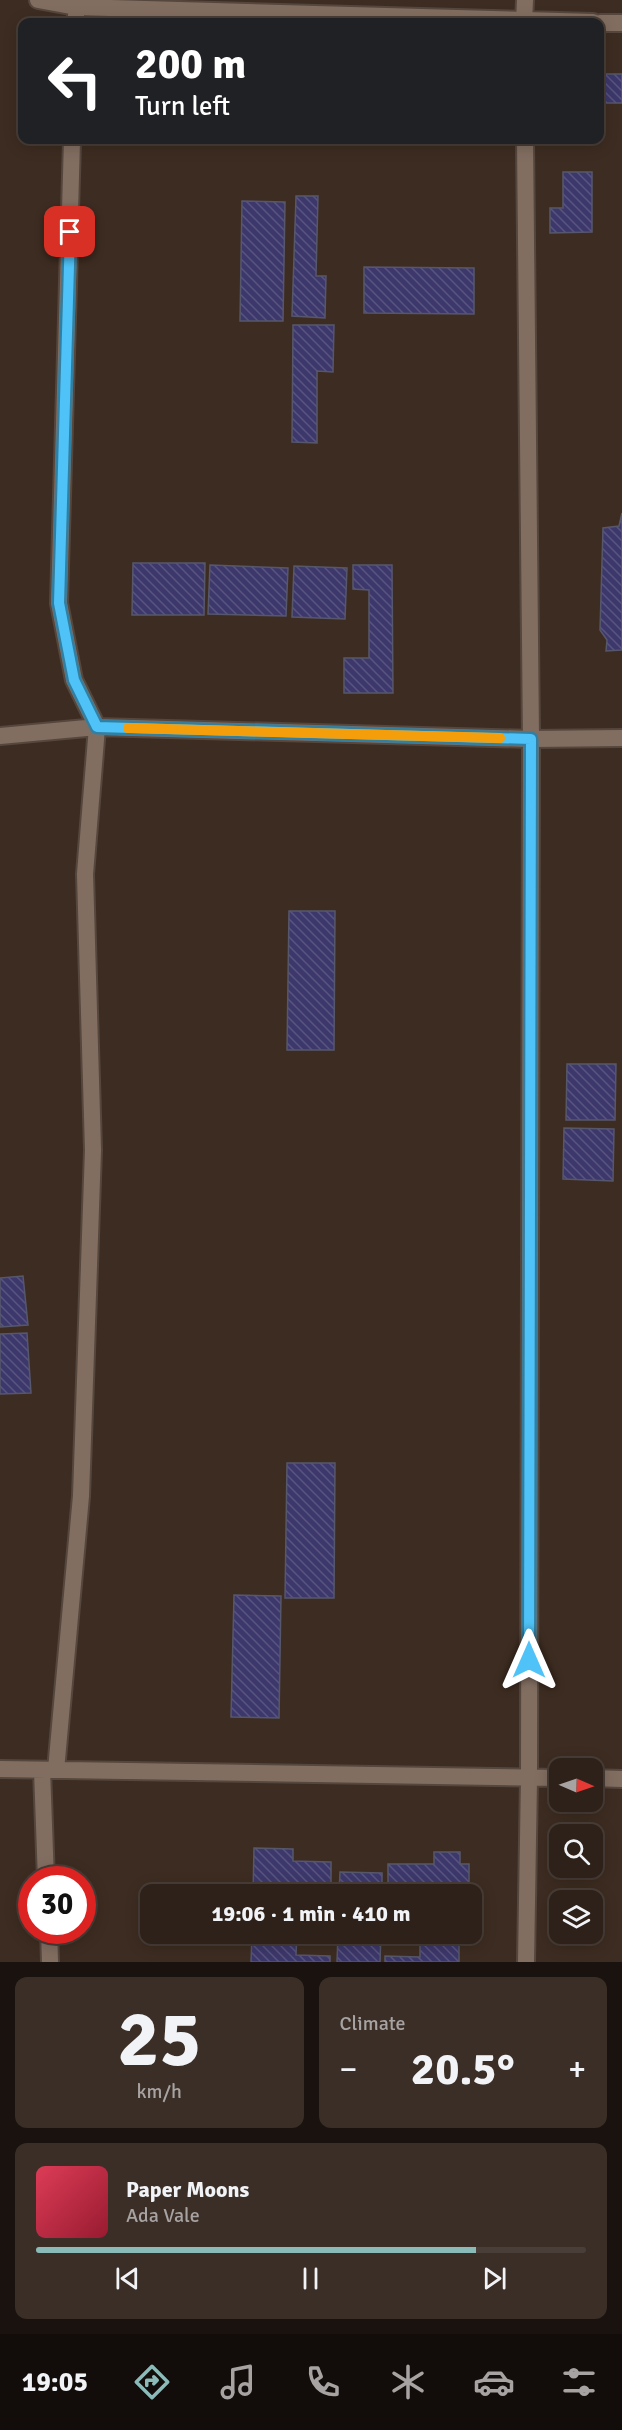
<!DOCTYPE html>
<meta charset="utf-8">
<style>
body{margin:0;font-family:Signika,sans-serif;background:#3a2e26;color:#f1f3f6;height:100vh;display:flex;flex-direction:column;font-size:22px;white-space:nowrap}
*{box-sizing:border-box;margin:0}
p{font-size:20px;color:#a7a3a2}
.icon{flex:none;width:33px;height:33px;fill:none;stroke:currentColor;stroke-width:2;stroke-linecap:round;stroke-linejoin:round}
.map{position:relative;height:1962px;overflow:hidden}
.panel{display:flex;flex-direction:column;gap:15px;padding:15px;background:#19120e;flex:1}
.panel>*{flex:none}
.hud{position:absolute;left:18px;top:18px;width:586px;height:126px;border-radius:12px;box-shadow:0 3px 15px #0003,0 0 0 2px #493e38;background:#202124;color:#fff;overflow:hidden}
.needle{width:39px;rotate:92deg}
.controls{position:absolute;left:549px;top:1758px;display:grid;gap:12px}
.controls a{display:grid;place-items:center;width:54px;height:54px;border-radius:12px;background:#2e2119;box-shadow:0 3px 15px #0003,0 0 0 2px #493e38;font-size:30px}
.speed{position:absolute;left:18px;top:1866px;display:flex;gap:12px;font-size:30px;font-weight:700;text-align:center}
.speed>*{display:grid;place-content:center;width:78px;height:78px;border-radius:50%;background:#2e2119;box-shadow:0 3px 15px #0003,0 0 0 2px #493e38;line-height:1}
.speed .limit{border:9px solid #d22;background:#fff;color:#111}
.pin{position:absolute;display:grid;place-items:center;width:51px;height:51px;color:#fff;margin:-26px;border-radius:12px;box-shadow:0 3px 9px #0006}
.me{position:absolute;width:66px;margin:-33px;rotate:0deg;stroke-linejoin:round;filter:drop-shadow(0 0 4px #0008)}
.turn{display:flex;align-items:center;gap:21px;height:126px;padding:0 18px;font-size:27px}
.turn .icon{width:78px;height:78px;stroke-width:2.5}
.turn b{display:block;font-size:42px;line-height:51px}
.big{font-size:45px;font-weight:700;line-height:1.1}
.panel .card{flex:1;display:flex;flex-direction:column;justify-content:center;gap:9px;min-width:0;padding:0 21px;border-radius:12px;background:#3a2e26}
.panel .dial{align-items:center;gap:0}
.dial b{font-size:78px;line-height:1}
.song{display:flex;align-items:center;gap:18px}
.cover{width:72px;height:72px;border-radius:9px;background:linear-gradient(135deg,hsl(350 70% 55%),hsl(350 70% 35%))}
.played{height:6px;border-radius:3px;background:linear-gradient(90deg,#8bbbb9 80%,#493e38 80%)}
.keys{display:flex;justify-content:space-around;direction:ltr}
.heat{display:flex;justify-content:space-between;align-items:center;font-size:33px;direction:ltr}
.panel .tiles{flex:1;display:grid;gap:15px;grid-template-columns:1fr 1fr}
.card:last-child{grid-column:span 2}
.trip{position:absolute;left:140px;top:1884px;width:342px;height:60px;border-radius:12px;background:#2e2119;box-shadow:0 3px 15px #0003,0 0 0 2px #493e38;font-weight:700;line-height:60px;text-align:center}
.tabs{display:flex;height:96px;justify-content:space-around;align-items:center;background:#120d0a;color:#a7a3a2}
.tabs .icon{width:42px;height:42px}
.tabs .current{color:#8bbbb9}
.tabs b{font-size:27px;color:#f1f3f6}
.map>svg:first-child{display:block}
</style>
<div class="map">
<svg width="622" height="1962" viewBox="0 0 622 1962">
<defs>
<pattern id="building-back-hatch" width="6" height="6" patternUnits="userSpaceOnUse" patternTransform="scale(1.5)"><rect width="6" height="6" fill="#3d386b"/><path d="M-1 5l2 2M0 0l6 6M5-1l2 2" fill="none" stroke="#59547f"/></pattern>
</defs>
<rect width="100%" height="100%" fill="#3d2c21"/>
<!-- building -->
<path fill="url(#building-back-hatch)" stroke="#57576b" stroke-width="1.5" d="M 600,74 L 622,74 L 622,103 L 600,103 Z
M 563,172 L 592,172 L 592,232 L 550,233 L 550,208 L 563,208 Z
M 296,196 L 318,196 L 316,276 L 326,276 L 325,318 L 292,316 Z
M 242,201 L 285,202 L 283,321 L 240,321 Z
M 364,267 L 474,268 L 474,314 L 364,313 Z
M 293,325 L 334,325 L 333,372 L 317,371 L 317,443 L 292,442 Z
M 622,513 L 622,650 L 606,651 L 607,640 L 600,630 L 603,528 L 619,526 Z
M 133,563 L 205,563 L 204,615 L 132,615 Z
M 210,565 L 288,568 L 286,616 L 208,614 Z
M 353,565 L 392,565 L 393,693 L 344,693 L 344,658 L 369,658 L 369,590 L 353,589 Z
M 294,566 L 347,568 L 345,619 L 292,617 Z
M 289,911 L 335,911 L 334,1050 L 287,1050 Z
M 567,1064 L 616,1064 L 615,1120 L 566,1120 Z
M 564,1128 L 614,1129 L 613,1181 L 563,1179 Z
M 23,1276 L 28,1325 L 0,1327 L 0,1278 Z
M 27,1333 L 31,1393 L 0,1394 L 0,1334 Z
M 287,1463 L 335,1463 L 334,1598 L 285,1598 Z
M 234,1595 L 281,1596 L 279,1718 L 231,1717 Z
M 254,1848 L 293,1849 L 293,1861 L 331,1862 L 331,1894 L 253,1894 Z
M 434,1852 L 460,1852 L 460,1864 L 469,1864 L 469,1894 L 388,1894 L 388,1864 L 434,1864 Z
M 340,1872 L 382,1873 L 382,1894 L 339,1894 Z
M 252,1934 L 297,1934 L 296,1955 L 330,1956 L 330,1962 L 251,1962 Z
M 338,1934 L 381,1934 L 380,1962 L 337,1962 Z
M 420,1934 L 459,1934 L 459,1962 L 385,1962 L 385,1956 L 420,1957 Z"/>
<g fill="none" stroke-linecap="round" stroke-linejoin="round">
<!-- minor casing -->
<g stroke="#55473e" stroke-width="20">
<path id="minor" d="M 38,0 L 76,7
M 76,22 L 76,7 L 593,22
M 524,22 L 525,0
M 600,23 L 622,23
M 525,140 L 531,739 L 529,1778 L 526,1962
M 0,736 L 97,727 L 531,739 L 622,738
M 0,1769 L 560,1778
M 42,1770 L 46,1880
M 56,1770 L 81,1496 L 93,1150 L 85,874 L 97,727 L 74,680 L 59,603 L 72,140
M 592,1778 L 622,1779
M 49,1930 L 50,1962"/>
</g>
<!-- minor -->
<use href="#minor" stroke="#826e61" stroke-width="16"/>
</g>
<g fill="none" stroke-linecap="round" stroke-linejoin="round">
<!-- route casing -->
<g stroke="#337fa1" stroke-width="15">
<path id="route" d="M 70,232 L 59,603 L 74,680 L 97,727 L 531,739 L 529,1660"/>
</g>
<!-- route -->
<use href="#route" stroke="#4fc3f7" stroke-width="10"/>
<!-- slow -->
<path stroke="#f59e0b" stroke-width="10" d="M 128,728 L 500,738"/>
</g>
</svg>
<div class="controls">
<a><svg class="needle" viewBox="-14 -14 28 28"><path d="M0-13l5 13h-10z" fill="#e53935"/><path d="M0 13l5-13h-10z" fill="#a7a3a2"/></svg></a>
<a><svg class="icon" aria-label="search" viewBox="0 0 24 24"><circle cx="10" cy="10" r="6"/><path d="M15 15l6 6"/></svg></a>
<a><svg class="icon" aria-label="layers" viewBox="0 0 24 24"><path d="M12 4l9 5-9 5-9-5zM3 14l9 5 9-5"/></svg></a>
</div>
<div class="speed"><div class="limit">30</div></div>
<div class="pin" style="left:70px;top:232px;background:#d93025"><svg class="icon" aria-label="arrive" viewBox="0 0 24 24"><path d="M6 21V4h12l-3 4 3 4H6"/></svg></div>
<svg class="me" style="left:529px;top:1660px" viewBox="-20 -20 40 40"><path d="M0-17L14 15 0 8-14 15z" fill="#4fc3f7" stroke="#fff" stroke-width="4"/></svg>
<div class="trip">19:06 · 1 min · 410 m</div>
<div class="hud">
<div class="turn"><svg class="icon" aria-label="left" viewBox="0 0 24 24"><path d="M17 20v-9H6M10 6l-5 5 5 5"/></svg><div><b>200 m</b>Turn left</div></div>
</div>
</div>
<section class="panel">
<div class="tiles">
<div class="card dial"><b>25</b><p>km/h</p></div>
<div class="card"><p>Climate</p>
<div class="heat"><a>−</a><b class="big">20.5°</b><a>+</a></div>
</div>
<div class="card">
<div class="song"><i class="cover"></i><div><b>Paper Moons</b><p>Ada Vale</p></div></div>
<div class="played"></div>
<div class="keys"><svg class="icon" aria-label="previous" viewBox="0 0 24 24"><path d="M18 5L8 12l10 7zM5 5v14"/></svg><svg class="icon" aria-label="pause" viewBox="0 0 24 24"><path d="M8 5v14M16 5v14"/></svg><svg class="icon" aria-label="next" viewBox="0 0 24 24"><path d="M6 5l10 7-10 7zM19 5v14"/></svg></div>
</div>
</div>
</section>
<nav class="tabs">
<b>19:05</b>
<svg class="icon current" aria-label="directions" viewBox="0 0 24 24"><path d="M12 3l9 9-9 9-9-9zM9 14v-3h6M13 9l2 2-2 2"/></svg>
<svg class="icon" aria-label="music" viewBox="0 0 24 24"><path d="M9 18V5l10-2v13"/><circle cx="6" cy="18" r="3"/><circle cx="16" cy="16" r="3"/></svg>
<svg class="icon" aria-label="phone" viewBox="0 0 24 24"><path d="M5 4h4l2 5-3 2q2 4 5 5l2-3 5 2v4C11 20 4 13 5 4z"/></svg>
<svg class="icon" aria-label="climate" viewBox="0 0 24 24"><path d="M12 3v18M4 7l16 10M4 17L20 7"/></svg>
<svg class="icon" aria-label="car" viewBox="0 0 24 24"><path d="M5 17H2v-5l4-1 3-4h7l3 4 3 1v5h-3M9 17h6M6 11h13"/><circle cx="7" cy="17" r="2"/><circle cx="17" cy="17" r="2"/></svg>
<svg class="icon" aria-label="filters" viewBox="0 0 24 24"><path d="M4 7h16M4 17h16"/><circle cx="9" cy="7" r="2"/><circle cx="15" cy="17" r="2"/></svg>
</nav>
